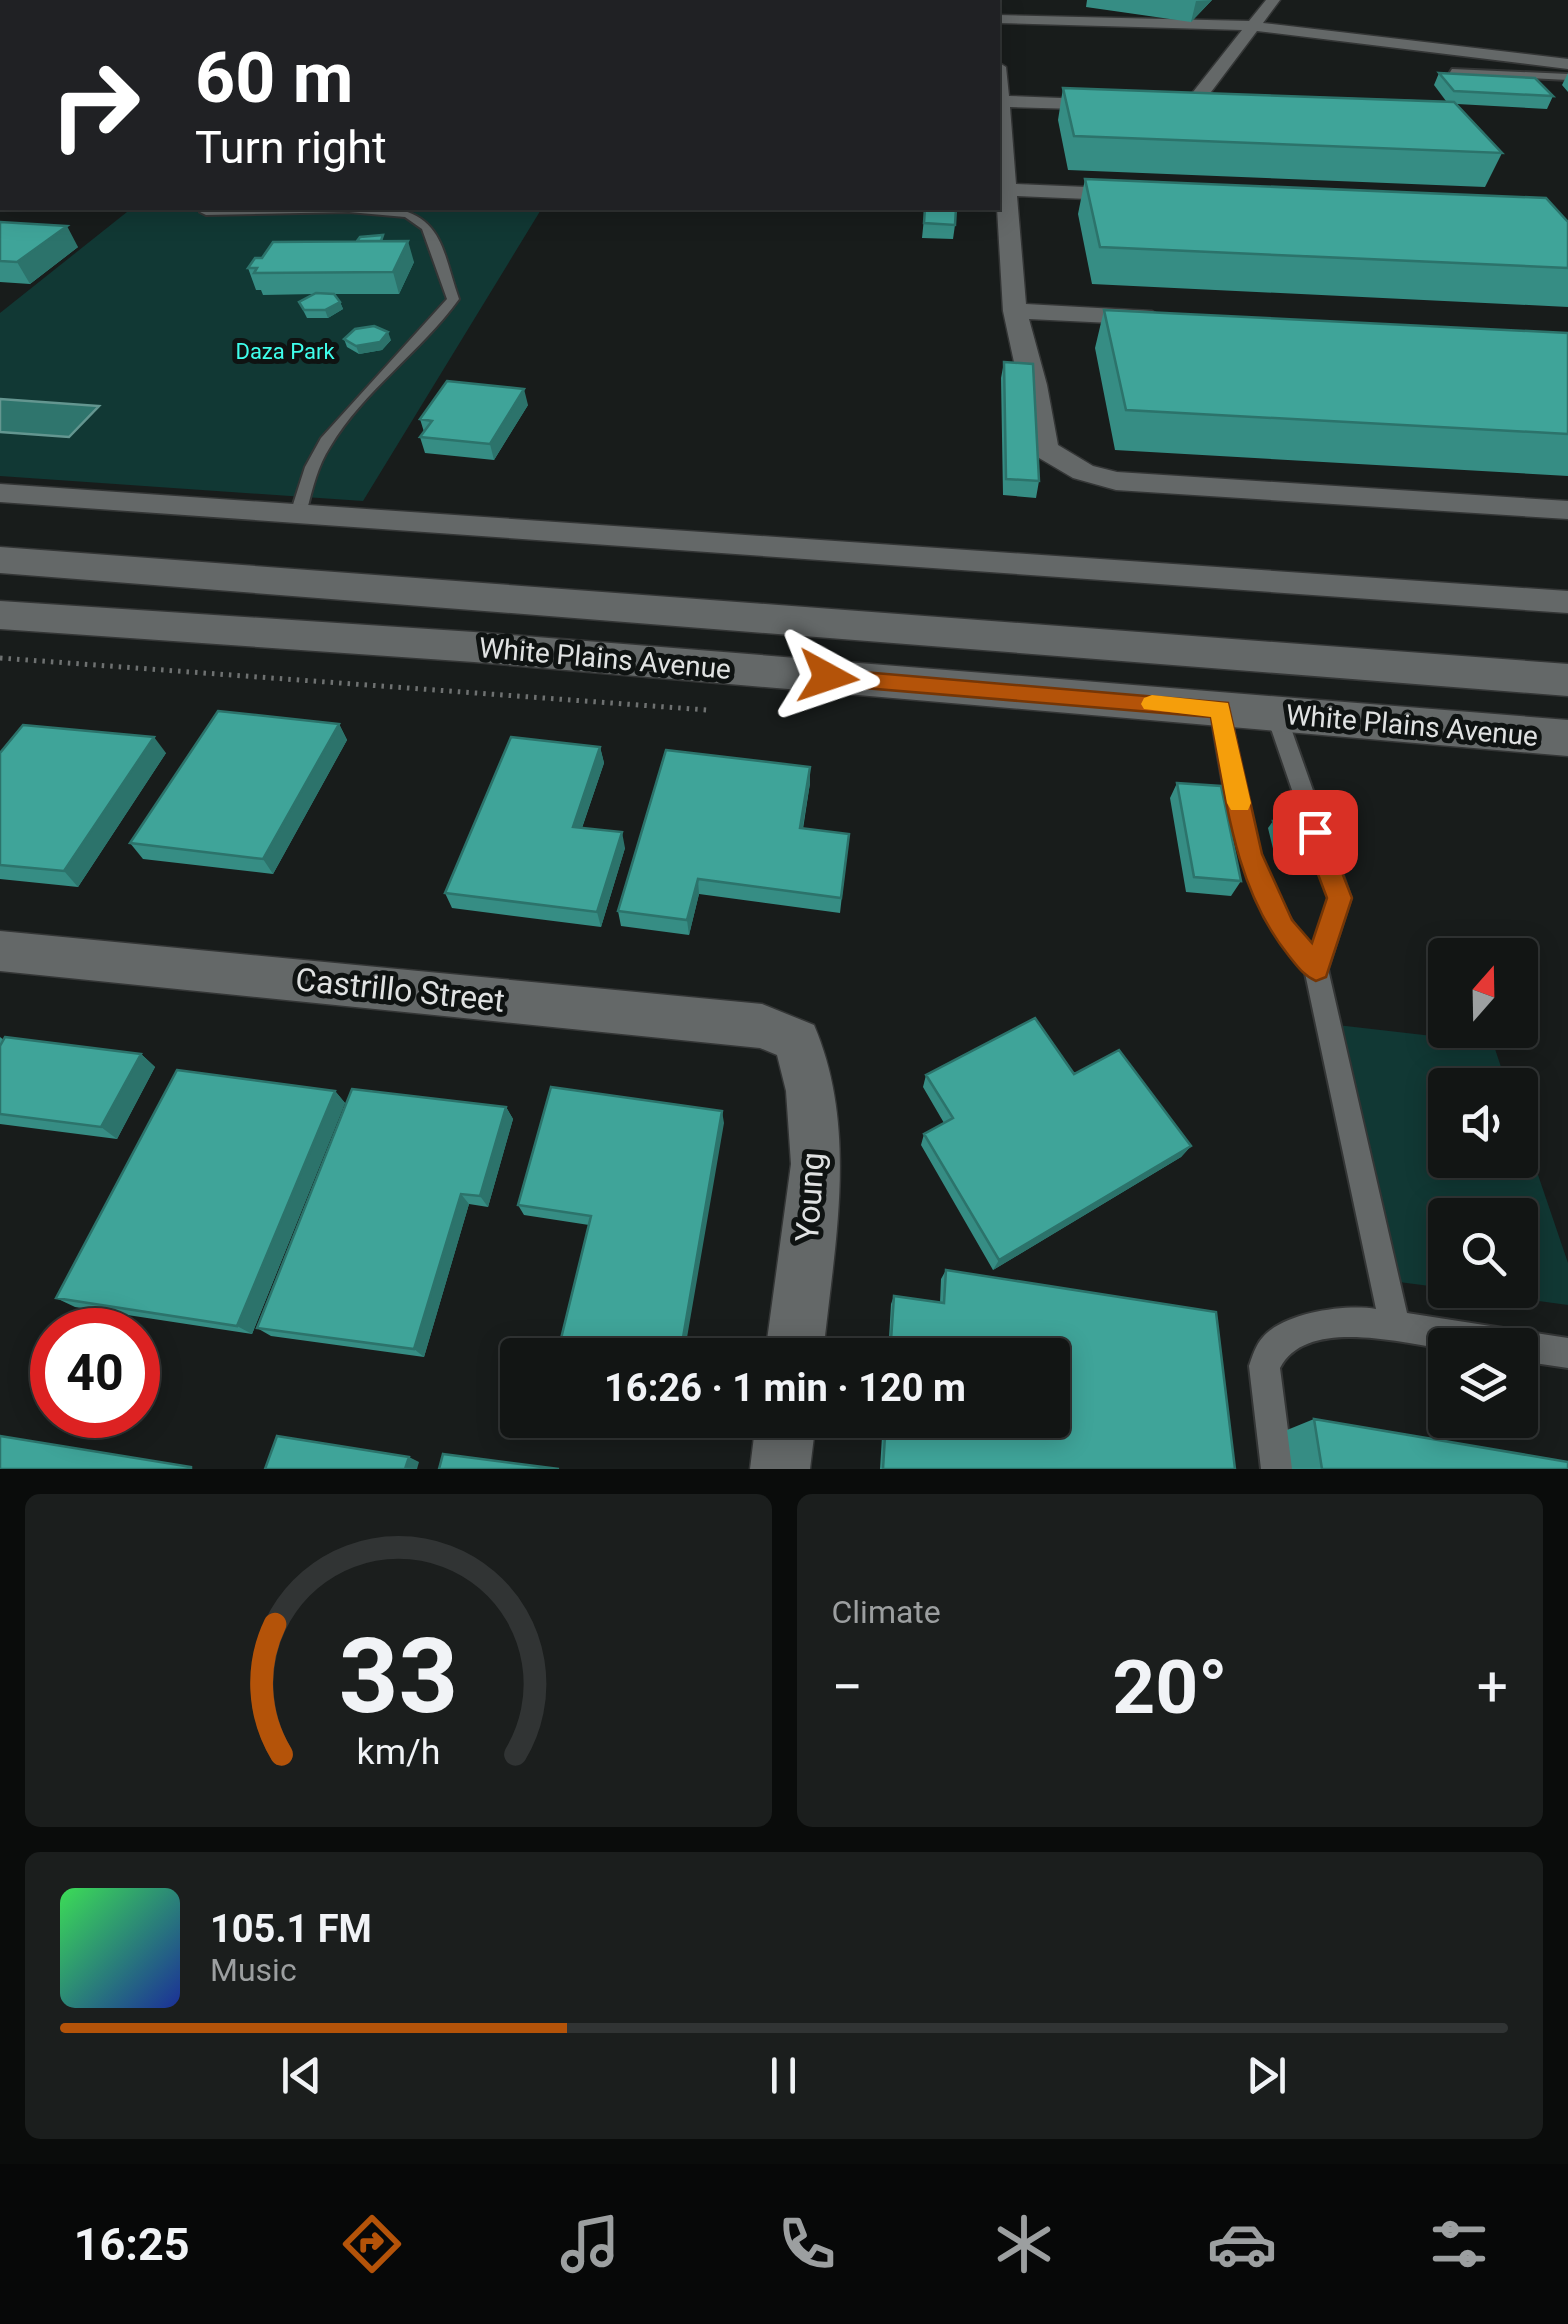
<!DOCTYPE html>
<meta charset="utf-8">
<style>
body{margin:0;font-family:Roboto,sans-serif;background:#1b1e1d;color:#f1f3f6;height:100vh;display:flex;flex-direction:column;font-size:38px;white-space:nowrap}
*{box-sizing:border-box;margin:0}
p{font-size:32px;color:#9c9fa0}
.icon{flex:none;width:55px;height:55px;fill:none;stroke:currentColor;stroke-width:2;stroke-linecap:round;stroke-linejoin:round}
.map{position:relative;height:1469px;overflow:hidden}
.drawer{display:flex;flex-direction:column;gap:25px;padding:25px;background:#0a0c0b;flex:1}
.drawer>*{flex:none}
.guide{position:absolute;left:0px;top:0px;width:1000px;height:210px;box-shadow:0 5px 25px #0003,0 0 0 2px #313434;background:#202124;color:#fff;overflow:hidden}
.needle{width:65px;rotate:20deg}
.buttons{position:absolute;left:1428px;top:938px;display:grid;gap:20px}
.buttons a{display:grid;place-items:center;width:110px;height:110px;border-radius:10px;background:#121514;box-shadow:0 5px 25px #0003,0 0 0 2px #313434;font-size:50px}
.speed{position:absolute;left:30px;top:1308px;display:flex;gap:20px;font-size:50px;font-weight:700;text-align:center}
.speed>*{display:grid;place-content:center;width:130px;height:130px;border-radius:50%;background:#121514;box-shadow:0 5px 25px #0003,0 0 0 2px #313434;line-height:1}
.speed .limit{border:15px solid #d22;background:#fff;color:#111}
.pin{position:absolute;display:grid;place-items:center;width:85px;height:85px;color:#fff;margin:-42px;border-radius:20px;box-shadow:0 5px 15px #0006}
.me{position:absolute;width:110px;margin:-55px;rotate:95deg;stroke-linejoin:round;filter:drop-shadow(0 0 8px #0008)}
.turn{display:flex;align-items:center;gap:35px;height:210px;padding:0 30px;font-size:45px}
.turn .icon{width:130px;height:130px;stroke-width:2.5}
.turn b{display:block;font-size:70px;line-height:85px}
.big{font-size:75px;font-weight:700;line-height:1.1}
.drawer .widget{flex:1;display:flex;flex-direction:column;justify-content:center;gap:15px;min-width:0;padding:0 35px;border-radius:15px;background:#1b1e1d}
.drawer .dial{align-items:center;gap:0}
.dial svg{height:260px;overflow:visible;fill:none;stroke:#313434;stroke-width:7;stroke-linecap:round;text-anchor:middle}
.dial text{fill:#f1f3f6;stroke:none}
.song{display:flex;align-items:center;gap:30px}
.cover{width:120px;height:120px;border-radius:15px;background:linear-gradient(135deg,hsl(130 70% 55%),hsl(230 70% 35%))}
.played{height:10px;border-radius:5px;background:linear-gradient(90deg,#b45309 35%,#313434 35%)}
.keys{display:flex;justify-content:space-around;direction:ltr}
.heat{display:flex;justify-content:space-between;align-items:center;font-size:55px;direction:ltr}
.drawer .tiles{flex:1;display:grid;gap:25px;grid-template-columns:1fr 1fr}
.widget:last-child{grid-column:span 2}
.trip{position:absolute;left:500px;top:1338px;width:570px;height:100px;border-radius:10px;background:#121514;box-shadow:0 5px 25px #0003,0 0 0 2px #313434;font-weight:700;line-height:100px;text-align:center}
.tab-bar{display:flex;height:160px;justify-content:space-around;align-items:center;background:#070808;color:#9c9fa0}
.tab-bar .icon{width:70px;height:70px}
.tab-bar .active{color:#b45309}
.tab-bar b{font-size:45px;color:#f1f3f6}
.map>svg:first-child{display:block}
</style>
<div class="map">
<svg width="1568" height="1469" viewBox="0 0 1568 1469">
<rect width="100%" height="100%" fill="#181c1b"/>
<!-- green -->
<path fill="#113834" d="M 132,208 L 542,208 L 363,501 L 0,476 L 0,313 Z
M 1337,1025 L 1493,1043 L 1507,1085 L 1445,1085 L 1445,1160 L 1520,1160 L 1520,1122 L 1568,1263 L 1568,1305 L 1456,1290 L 1520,1290 L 1520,1215 L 1445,1215 L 1445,1288 L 1399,1282 Z"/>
<!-- water -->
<path fill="#2f756d" stroke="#649690" stroke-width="2.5" d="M 0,399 L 99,406 L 69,437 L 0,432 Z"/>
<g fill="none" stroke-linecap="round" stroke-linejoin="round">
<!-- service casing -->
<g stroke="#343636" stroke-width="4">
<path id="service" d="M 1452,69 L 1568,74 L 1568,80 L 1449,74 Z
M 390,208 C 444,215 443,255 459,299 C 421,352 363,391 330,447 C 317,467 312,491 306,514 L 304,518 L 292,518 L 290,514 L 305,467 L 321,438 L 447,299 L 422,229 L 405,217 L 349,212 L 206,215 L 200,212 L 206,209 Z
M 1220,702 L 1230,709 C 1245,791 1254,882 1312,947 L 1329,898 L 1266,714 L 1269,709 L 1283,709 L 1286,714 L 1351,898 L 1328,969 L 1407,1313 L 1568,1338 L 1568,1368 L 1520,1361 L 1520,1345 L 1445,1345 L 1445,1349 C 1401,1343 1306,1317 1280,1368 L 1293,1469 L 1261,1469 L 1249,1366 C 1252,1357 1256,1344 1263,1337 C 1285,1312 1346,1304 1376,1309 L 1305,973 C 1237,891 1227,811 1210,709 Z"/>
</g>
<!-- minor casing -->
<g stroke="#343636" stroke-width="3">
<path id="minor" d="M 1266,0 L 1280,0 L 1263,23 L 1568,59 L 1568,69 L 1257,31 L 1208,96 L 1202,97 L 1193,92 L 1242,30 L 998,23 L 998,15 L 1249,21 Z
M 998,62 L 1006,67 L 1009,96 L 1110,100 L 1119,105 L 1110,110 L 1010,107 L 1016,184 L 1134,189 L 1144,195 L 1134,201 L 1017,196 L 1026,304 L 1152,311 L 1164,318 L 1152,325 L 1029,319 L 1047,385 L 1058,445 L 1093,466 L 1117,472 L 1568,501 L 1568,519 L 1116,490 L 1073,478 L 1034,455 L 1003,311 L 997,208 Z
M 0,142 L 2,142 L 2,154 L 0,154 Z
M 0,484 L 1568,591 L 1568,613 L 0,502 Z
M 0,931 L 762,1004 L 814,1025 C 859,1130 834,1245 823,1355 L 765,1355 L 791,1164 L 786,1091 L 777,1055 L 760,1048 L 0,971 Z
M 756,1420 L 816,1420 L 810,1469 L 750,1469 Z"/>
</g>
<!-- tertiary casing -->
<g stroke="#343636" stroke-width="3">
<path id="tertiary" d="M 0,547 L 1568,664 L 1568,696 L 0,573 Z
M 0,601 L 474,632 L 1568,720 L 1568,756 L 474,662 L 0,629 Z"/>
</g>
<!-- path -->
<path stroke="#6e7171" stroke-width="5" stroke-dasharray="2.5 6" stroke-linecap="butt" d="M 0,658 L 707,710"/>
<!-- service -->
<use href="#service" fill="#646868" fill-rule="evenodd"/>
<!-- minor -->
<use href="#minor" fill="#646868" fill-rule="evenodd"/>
<!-- tertiary -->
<use href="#tertiary" fill="#646868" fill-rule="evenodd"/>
</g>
<!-- wall -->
<path fill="#368d84" d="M 765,0 L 963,0 L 963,2 L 765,2 Z
M 1087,0 L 1212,0 L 1191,22 L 1086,7 Z
M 1439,73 L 1553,96 L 1547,109 L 1457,104 L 1502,153 L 1485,187 L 1068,170 L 1058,120 L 1063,88 L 1446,101 L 1434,85 Z
M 1568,73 L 1568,92 L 1562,85 Z
M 2,155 L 2,197 L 0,197 L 0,160 L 1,160 L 0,157 Z
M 1085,179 L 1568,222 L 1568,307 L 1092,284 L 1078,214 Z
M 925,208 L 955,225 L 953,239 L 922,238 Z
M 0,222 L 78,247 L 30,284 L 0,282 Z
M 384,241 L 414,262 L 399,294 L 334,294 L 340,302 L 343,309 L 328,318 L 307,318 L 299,302 L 314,294 L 263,295 L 261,290 L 256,290 L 248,268 L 262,258 Z
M 1104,310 L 1568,333 L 1568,476 L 1115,450 L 1095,348 Z
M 344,339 L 391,340 L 382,350 L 359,354 L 347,347 Z
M 1004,362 L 1039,481 L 1036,498 L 1003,495 L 1001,378 Z
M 528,405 L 494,460 L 425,453 L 420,437 L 424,432 L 420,419 Z
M 339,724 L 347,740 L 273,874 L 143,859 L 130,843 Z
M 600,747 L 604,763 L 582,828 L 625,848 L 601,927 L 452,908 L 445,893 Z
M 0,753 L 166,753 L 78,887 L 0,879 Z
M 810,783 L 803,829 L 849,834 L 840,913 L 699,894 L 689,935 L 621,926 L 618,911 Z
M 1177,783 L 1241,881 L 1231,896 L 1186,892 L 1170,798 Z
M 1273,821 L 1312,864 L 1307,872 L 1278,869 L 1268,828 Z
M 0,1037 L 4,1040 L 141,1054 L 155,1067 L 117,1139 L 0,1124 Z
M 1074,1074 L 1191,1146 L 1181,1157 L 993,1270 L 921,1145 L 924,1134 L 944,1123 L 923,1087 L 926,1075 Z
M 335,1091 L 345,1103 L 252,1334 L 75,1307 L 56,1298 Z
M 506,1107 L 513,1119 L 488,1207 L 469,1204 L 424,1357 L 271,1336 L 257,1328 Z
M 724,1123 L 589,1225 L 524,1215 L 518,1205 Z
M 946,1270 L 1235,1469 L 880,1469 L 883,1420 L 1052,1420 L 1052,1355 L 888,1355 L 891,1304 L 894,1296 L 940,1303 L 941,1279 Z
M 1314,1419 L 1568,1469 L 1292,1469 L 1287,1430 Z"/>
<!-- shaded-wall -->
<path fill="#2c736b" d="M 1212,0 L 1191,22 L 1196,1 Z
M 2,73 L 2,113 L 0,115 L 0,74 Z
M 67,226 L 78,247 L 30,284 L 17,262 Z
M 408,241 L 414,262 L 399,294 L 393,272 Z
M 340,302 L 343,309 L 328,318 L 325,310 Z
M 388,332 L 391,340 L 382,350 L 359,354 L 356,346 Z
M 524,389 L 528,405 L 494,460 L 490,444 Z
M 339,724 L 347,740 L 273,874 L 263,859 Z
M 154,737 L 166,753 L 78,887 L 64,871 Z
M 600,747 L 604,763 L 577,842 L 573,827 Z
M 810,767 L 810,783 L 800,844 L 800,828 Z
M 622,832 L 625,848 L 601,927 L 597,912 Z
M 698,879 L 699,894 L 689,935 L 687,920 Z
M 141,1054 L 155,1067 L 117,1139 L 101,1127 Z
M 335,1091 L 345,1103 L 252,1334 L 237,1326 Z
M 506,1107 L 513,1119 L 488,1207 L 480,1196 Z
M 722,1111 L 724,1123 L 684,1355 L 680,1355 Z
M 1191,1146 L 1181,1157 L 993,1270 L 999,1260 Z
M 461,1194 L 469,1204 L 424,1357 L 414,1349 Z
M 409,1457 L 419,1462 L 417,1469 L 405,1469 Z"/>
<!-- building -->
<path fill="#3fa499" stroke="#2c736b" stroke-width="2.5" d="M 219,0 L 449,0 L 540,2 L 215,2 Z
M 0,50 L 2,50 L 2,73 L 0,74 Z
M 1439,73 L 1535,78 L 1553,96 L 1454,91 Z
M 1063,88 L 1454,102 L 1502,153 L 1074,136 Z
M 2,159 L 2,183 L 0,183 L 0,160 Z
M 1085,179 L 1546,198 L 1568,222 L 1568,268 L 1100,247 Z
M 925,208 L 956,208 L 955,225 L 924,223 Z
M 0,222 L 67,226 L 17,262 L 0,261 Z
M 383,235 L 381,241 L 357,241 L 360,237 Z
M 408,241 L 393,272 L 254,273 L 257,268 L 248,268 L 255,258 L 262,258 L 273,242 Z
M 316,293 L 334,294 L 340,302 L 325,310 L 304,310 L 299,302 Z
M 1104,310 L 1568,333 L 1568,434 L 1126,410 Z
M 374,326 L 388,332 L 380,342 L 356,346 L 344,339 L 355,329 Z
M 1004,362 L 1033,364 L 1039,481 L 1006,479 Z
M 447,381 L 524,389 L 490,444 L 420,437 L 432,421 L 420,419 Z
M 218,711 L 339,724 L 263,859 L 130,843 Z
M 23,725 L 154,737 L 64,871 L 0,865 L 0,753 Z
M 511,737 L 600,747 L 573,827 L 622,832 L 597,912 L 445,893 Z
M 666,750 L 810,767 L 800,828 L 849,834 L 841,898 L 698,879 L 687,920 L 618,911 Z
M 1177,783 L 1221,786 L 1241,881 L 1194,877 Z
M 1273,821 L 1301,823 L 1312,864 L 1283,861 Z
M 1035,1018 L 1074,1074 L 1119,1050 L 1191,1146 L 999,1260 L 924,1134 L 953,1118 L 926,1075 Z
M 5,1037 L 141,1054 L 101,1127 L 0,1114 L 0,1046 Z
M 177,1070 L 335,1091 L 237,1326 L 56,1298 Z
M 551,1087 L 722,1111 L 680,1355 L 557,1355 L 591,1216 L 518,1205 Z
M 352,1089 L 506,1107 L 480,1196 L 461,1194 L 414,1349 L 257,1328 Z
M 946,1270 L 1216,1312 L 1235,1469 L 883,1469 L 886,1420 L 1052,1420 L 1052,1355 L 890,1355 L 894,1296 L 944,1303 Z
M 1314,1419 L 1568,1462 L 1568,1469 L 1322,1469 Z
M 0,1436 L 191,1467 L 191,1469 L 0,1469 Z
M 277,1436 L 409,1457 L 405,1469 L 265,1469 Z
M 443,1454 L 559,1469 L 439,1469 Z"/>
<!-- route -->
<path fill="#b45309" stroke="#753606" stroke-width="2.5" d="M 828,669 L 1228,703 L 1262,854 L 1292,920 L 1312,943 L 1327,898 L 1302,832 L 1306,824 L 1323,824 L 1352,898 L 1326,977 L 1316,981 C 1304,976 1297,966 1289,956 C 1234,888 1226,799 1211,717 L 828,685 L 817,677 Z"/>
<!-- slow -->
<path fill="#f59e0b" d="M 1152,695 L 1228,703 L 1251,803 L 1248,810 L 1231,810 L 1227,803 L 1211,717 L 1144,709 L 1141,704 L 1144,698 Z"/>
<g text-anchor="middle" stroke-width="10" stroke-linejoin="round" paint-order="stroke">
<!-- far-park labels -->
<g font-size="22" fill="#3ffeec" stroke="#0f1312">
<text x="285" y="359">Daza Park</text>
</g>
<!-- street labels -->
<g font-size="28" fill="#e0e2e2" stroke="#0f1312">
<text transform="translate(605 658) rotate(5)" y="10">White Plains Avenue</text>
<text transform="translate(1412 725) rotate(5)" y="10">White Plains Avenue</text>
</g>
<!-- near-street labels -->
<g font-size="32" fill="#e0e2e2" stroke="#0f1312">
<text transform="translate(400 990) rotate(6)" y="11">Castrillo Street</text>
<text transform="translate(810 1197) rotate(-86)" y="11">Young</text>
</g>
</g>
</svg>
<div class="buttons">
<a><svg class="needle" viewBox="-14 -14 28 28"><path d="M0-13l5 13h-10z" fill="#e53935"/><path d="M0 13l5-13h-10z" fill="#9c9fa0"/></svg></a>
<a><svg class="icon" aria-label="sound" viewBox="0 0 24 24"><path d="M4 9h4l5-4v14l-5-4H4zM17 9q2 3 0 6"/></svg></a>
<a><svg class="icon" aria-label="search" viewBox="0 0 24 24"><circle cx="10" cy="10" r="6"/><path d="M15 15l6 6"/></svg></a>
<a><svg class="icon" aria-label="layers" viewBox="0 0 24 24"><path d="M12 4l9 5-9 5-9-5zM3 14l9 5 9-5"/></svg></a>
</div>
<div class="speed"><div class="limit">40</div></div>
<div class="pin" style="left:1315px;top:832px;background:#d93025"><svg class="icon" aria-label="arrive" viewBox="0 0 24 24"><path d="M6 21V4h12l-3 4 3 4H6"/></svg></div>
<svg class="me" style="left:828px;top:677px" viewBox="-20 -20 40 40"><path d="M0-17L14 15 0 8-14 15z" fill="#b45309" stroke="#fff" stroke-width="4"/></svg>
<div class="trip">16:26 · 1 min · 120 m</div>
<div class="guide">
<div class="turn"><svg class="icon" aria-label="right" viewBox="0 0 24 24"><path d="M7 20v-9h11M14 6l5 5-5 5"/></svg><div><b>60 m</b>Turn right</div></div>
</div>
</div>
<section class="drawer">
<div class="tiles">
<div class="widget dial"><svg viewBox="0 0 100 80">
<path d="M14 69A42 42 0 1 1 86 69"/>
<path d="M14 69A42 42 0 0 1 12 29" stroke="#b45309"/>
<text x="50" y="56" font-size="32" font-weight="700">33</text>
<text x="50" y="72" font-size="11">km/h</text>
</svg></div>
<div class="widget"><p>Climate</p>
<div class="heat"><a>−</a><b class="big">20°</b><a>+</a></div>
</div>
<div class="widget">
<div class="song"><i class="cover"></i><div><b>105.1 FM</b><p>Music</p></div></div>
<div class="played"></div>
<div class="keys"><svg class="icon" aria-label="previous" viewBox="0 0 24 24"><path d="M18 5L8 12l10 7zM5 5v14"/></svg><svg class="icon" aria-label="pause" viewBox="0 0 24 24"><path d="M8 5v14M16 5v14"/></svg><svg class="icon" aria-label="next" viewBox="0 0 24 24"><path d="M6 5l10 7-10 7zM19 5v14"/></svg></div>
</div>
</div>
</section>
<nav class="tab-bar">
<b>16:25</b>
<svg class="icon active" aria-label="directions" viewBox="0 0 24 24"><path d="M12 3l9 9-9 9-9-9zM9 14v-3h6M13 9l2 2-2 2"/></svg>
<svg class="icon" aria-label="music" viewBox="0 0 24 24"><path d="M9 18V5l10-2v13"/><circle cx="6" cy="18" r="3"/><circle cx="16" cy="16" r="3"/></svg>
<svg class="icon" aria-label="phone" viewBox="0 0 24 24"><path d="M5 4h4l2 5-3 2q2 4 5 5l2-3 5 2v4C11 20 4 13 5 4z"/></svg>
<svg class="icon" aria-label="climate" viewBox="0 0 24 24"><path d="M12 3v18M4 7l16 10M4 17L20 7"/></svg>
<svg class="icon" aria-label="car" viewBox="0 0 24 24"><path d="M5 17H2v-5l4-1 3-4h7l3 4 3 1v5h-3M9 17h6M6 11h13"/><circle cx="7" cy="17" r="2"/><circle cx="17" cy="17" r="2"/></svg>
<svg class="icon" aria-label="filters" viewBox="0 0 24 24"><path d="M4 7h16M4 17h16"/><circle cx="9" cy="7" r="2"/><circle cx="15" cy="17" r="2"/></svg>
</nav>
